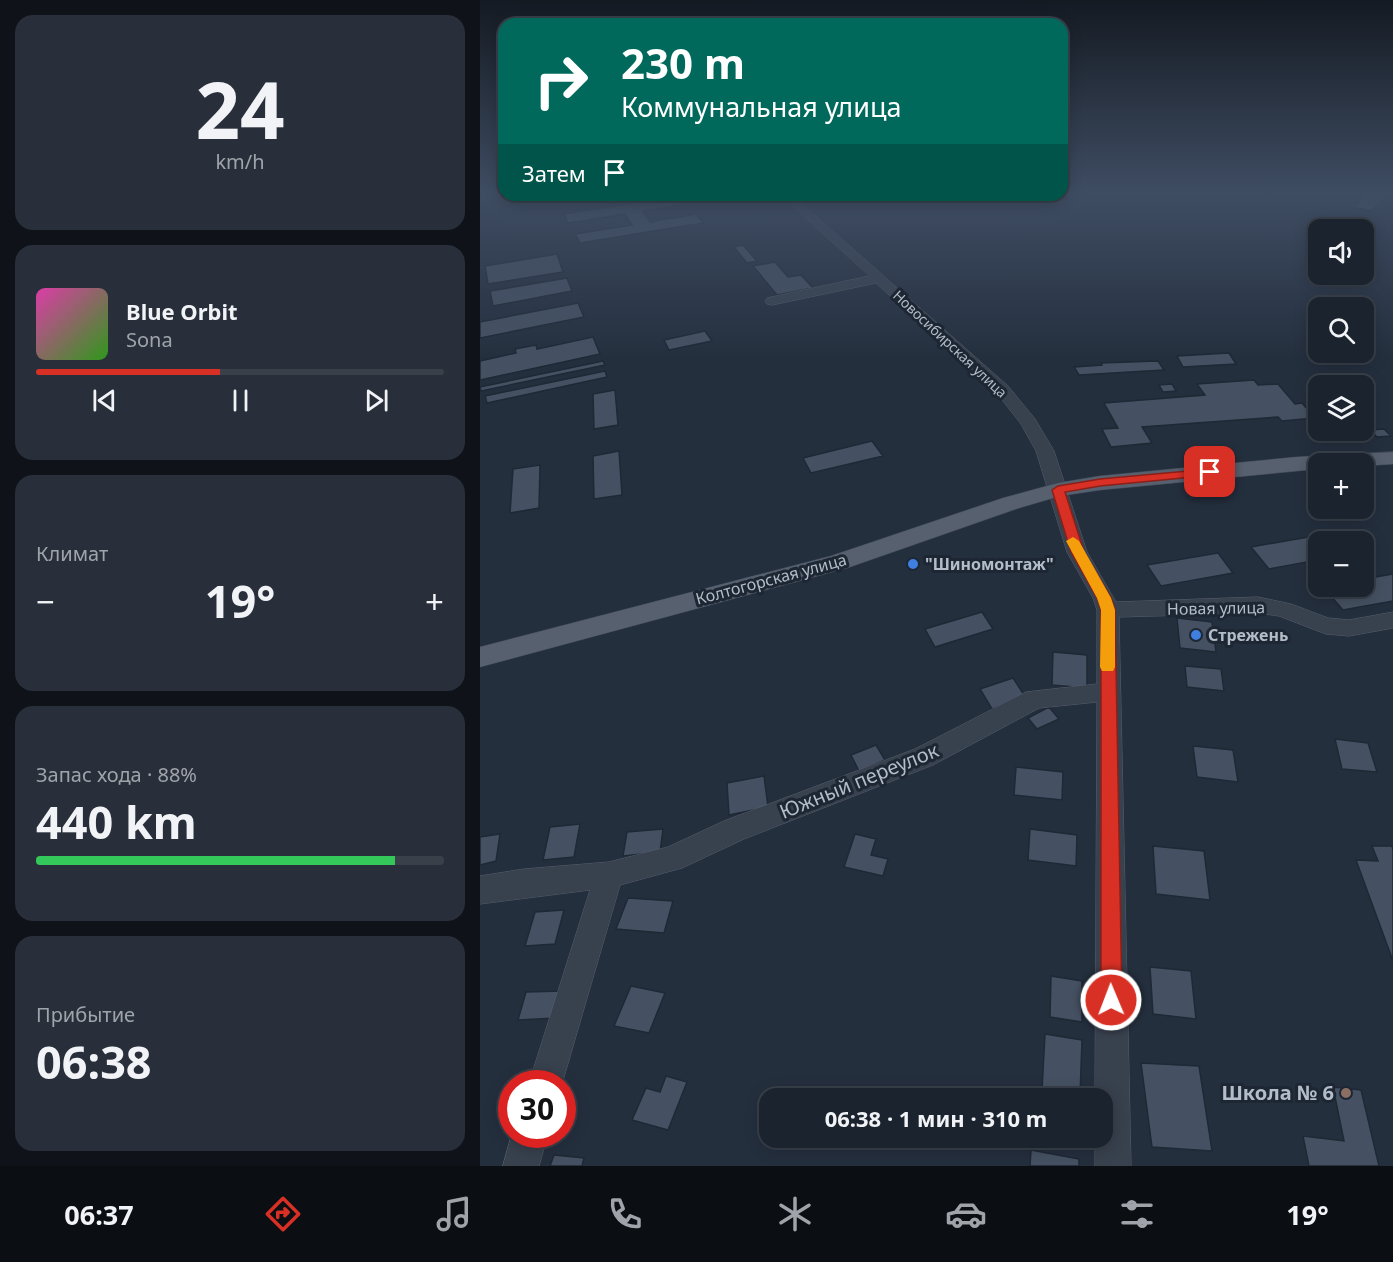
<!DOCTYPE html>
<html lang="ru">
<meta charset="utf-8">
<style>
body{margin:0;font-family:"Noto Sans",sans-serif;background:#282f3a;color:#f1f3f6;height:100vh;display:flex;flex-direction:column;font-size:22px;white-space:nowrap}
*{box-sizing:border-box;margin:0}
p{font-size:20px;color:#a0a4aa}
.icon{flex:none;width:33px;height:33px;fill:none;stroke:currentColor;stroke-width:2;stroke-linecap:round;stroke-linejoin:round}
.map{position:relative;flex:1;overflow:hidden}
.sheet{display:flex;flex-direction:column;gap:15px;padding:15px;background:#0f1319;width:480px}
.sheet>*{flex:none}
.hud{position:absolute;left:18px;top:18px;width:570px;height:183px;border-radius:18px;box-shadow:0 3px 15px #0003,0 0 0 2px #39404a;background:#00695c;color:#fff;overflow:hidden}
.fabs{position:absolute;left:828px;top:219px;display:grid;gap:12px}
.fabs a{display:grid;place-items:center;width:66px;height:66px;border-radius:12px;background:#1b232e;box-shadow:0 3px 15px #0003,0 0 0 2px #39404a;font-size:30px}
.speed{position:absolute;left:18px;top:1070px;display:flex;gap:12px;font-size:30px;font-weight:700;text-align:center}
.speed>*{display:grid;place-content:center;width:78px;height:78px;border-radius:50%;background:#1b232e;box-shadow:0 3px 15px #0003,0 0 0 2px #39404a;line-height:1}
.speed .limit{border:9px solid #d22;background:#fff;color:#111}
.pin{position:absolute;display:grid;place-items:center;width:51px;height:51px;color:#fff;margin:-26px;border-radius:12px;box-shadow:0 3px 9px #0006}
.me{position:absolute;width:66px;margin:-33px;rotate:359deg;stroke-linejoin:round;filter:drop-shadow(0 0 4px #0008)}
.turn{display:flex;align-items:center;gap:21px;height:126px;padding:0 24px;font-size:27px}
.turn .icon{width:78px;height:78px;stroke-width:2.5}
.turn b{display:block;font-size:42px;line-height:51px}
.then{display:flex;align-items:center;height:57px;padding:0 24px;background:#0003;gap:12px;font-size:22px}
.big{font-size:45px;font-weight:700;line-height:1.1}
.sheet .card{flex:1;display:flex;flex-direction:column;justify-content:center;gap:9px;min-width:0;padding:0 21px;border-radius:18px;background:#282f3a}
.sheet .dial{align-items:center;gap:0}
.dial b{font-size:78px;line-height:1}
.song{display:flex;align-items:center;gap:18px}
.cover{width:72px;height:72px;border-radius:9px;background:linear-gradient(135deg,hsl(320 70% 55%),hsl(110 70% 35%))}
.played{height:6px;border-radius:3px;background:linear-gradient(90deg,#d93025 45%,#39404a 45%)}
.keys{display:flex;justify-content:space-around;direction:ltr}
.heat{display:flex;justify-content:space-between;align-items:center;font-size:33px;direction:ltr}
.charge{height:9px;border-radius:4px;background:linear-gradient(90deg,#34c759 88%,#39404a 0)}
.trip{position:absolute;left:279px;top:1088px;width:354px;height:60px;border-radius:18px;background:#1b232e;box-shadow:0 3px 15px #0003,0 0 0 2px #39404a;font-weight:700;line-height:60px;text-align:center}
.tabs{display:flex;height:96px;justify-content:space-around;align-items:center;background:#0b0e12;color:#a0a4aa}
.tabs .icon{width:42px;height:42px}
.tabs .current{color:#d93025}
.tabs b{font-size:27px;color:#f1f3f6}
main{display:flex;flex:1;min-height:0}
.map>svg:first-child{display:block}
</style>
<main>
<section class="sheet">
<div class="card dial"><b>24</b><p>km/h</p></div>
<div class="card">
<div class="song"><i class="cover"></i><div><b>Blue Orbit</b><p>Sona</p></div></div>
<div class="played"></div>
<div class="keys"><svg class="icon" aria-label="previous" viewBox="0 0 24 24"><path d="M18 5L8 12l10 7zM5 5v14"/></svg><svg class="icon" aria-label="pause" viewBox="0 0 24 24"><path d="M8 5v14M16 5v14"/></svg><svg class="icon" aria-label="next" viewBox="0 0 24 24"><path d="M6 5l10 7-10 7zM19 5v14"/></svg></div>
</div>
<div class="card"><p>Климат</p>
<div class="heat"><a>−</a><b class="big">19°</b><a>+</a></div>
</div>
<div class="card"><p>Запас хода · 88%</p><b class="big">440 km</b><div class="charge"></div></div>
<div class="card"><p>Прибытие</p><b class="big">06:38</b></div>
</section>
<div class="map">
<svg width="913" height="1166" viewBox="0 0 913 1166">
<rect width="100%" height="100%" fill="#242f3e"/>
<!-- building -->
<path fill="#455162" stroke="#1f2835" stroke-width="1.5" d="M 886,195 L 907,195 L 891,211 L 874,207 Z
M 202,196 L 208,204 L 163,211 L 170,222 L 216,214 L 223,223 L 100,243 L 95,234 L 152,225 L 145,214 L 88,223 L 84,214 Z
M 263,245 L 277,261 L 267,263 L 254,247 Z
M 77,254 L 83,272 L 8,284 L 5,266 Z
M 295,262 L 308,277 L 321,275 L 333,288 L 297,295 L 273,266 Z
M 87,278 L 92,291 L 13,306 L 10,291 Z
M 98,303 L 104,317 L 0,338 L 0,322 Z
M 225,331 L 232,341 L 189,350 L 184,340 Z
M 113,337 L 120,354 L 0,380 L 0,361 L 36,353 L 35,349 L 56,345 L 57,349 Z
M 749,353 L 756,364 L 703,367 L 697,356 Z
M 123,361 L 125,365 L 1,391 L 0,387 Z
M 678,361 L 684,370 L 599,375 L 594,367 L 622,365 L 621,363 Z
M 125,371 L 127,377 L 7,403 L 5,396 Z
M 774,380 L 778,385 L 798,384 L 815,404 L 822,403 L 835,418 L 802,421 L 798,417 L 662,427 L 672,443 L 631,447 L 622,429 L 638,428 L 624,403 L 725,395 L 717,384 Z
M 692,384 L 696,391 L 683,392 L 679,385 Z
M 135,390 L 138,425 L 114,429 L 113,394 Z
M 904,429 L 911,436 L 897,437 L 890,430 Z
M 392,441 L 403,456 L 331,473 L 323,458 Z
M 139,451 L 142,495 L 114,499 L 113,456 Z
M 60,465 L 59,508 L 30,513 L 33,469 Z
M 840,535 L 845,542 L 838,542 L 838,560 L 789,569 L 771,547 Z
M 738,553 L 753,573 L 681,586 L 667,565 Z
M 913,574 L 913,601 L 863,610 L 843,587 L 884,586 L 884,579 Z
M 502,612 L 513,629 L 455,647 L 445,629 Z
M 697,618 L 732,622 L 736,652 L 700,648 Z
M 573,652 L 607,655 L 607,688 L 572,685 Z
M 705,666 L 741,669 L 744,691 L 707,687 Z
M 533,678 L 546,698 L 512,709 L 500,689 Z
M 569,707 L 579,719 L 557,729 L 548,718 Z
M 855,739 L 888,743 L 897,772 L 862,769 Z
M 396,745 L 405,760 L 379,771 L 371,755 Z
M 713,746 L 753,750 L 758,782 L 717,777 Z
M 536,767 L 583,772 L 582,800 L 534,795 Z
M 284,776 L 288,807 L 249,815 L 247,783 Z
M 100,824 L 94,857 L 63,860 L 70,827 Z
M 183,829 L 180,852 L 143,856 L 147,832 Z
M 550,829 L 597,835 L 596,866 L 548,860 Z
M 20,834 L 16,861 L 0,865 L 0,837 Z
M 375,834 L 396,839 L 391,855 L 408,859 L 403,876 L 364,867 Z
M 673,846 L 724,851 L 730,900 L 676,894 Z
M 892,846 L 912,846 L 913,850 L 913,961 L 876,860 L 898,861 Z
M 148,898 L 193,901 L 184,933 L 136,929 Z
M 84,910 L 75,944 L 45,946 L 55,912 Z
M 670,967 L 711,971 L 716,1019 L 673,1014 Z
M 571,976 L 602,981 L 602,1022 L 570,1017 Z
M 151,986 L 185,993 L 169,1033 L 134,1026 Z
M 83,991 L 76,1018 L 38,1020 L 46,992 Z
M 565,1034 L 602,1040 L 600,1096 L 562,1090 Z
M 661,1063 L 719,1066 L 732,1151 L 672,1147 Z
M 186,1076 L 207,1082 L 188,1130 L 152,1120 L 166,1088 L 180,1092 Z
M 853,1087 L 881,1090 L 899,1166 L 829,1166 L 823,1136 L 864,1141 Z
M 551,1150 L 599,1159 L 599,1166 L 550,1166 Z
M 74,1155 L 104,1158 L 102,1166 L 70,1166 Z"/>
<g fill="none" stroke-linecap="round" stroke-linejoin="round">
<!-- minor casing -->
<g stroke="#565f6c" stroke-width="1">
<path id="minor" d="M 301,195 L 312,195 L 528,386 L 555,419 L 574,451 L 607,552 L 636,602 L 778,597 L 811,604 L 848,618 L 869,620 L 913,612 L 913,628 L 869,636 L 846,634 L 799,616 L 778,613 L 639,617 L 651,1166 L 615,1166 L 615,1137 L 622,1137 L 622,1098 L 615,1098 L 617,702 L 559,708 L 453,765 L 264,839 L 202,868 L 140,885 L 82,1084 L 49,1083 L 110,890 L 0,904 L 0,876 L 44,869 L 129,862 L 188,847 L 244,821 L 435,749 L 546,692 L 617,684 L 617,610 L 613,598 L 587,552 L 556,451 L 541,424 L 516,392 L 396,283 L 292,305 L 287,304 L 285,301 L 287,298 L 389,276 Z
M 32,1134 L 68,1134 L 59,1166 L 23,1166 Z"/>
</g>
<!-- major casing -->
<g stroke="#414a57" stroke-width="1">
<path id="major" d="M 913,452 L 913,464 L 884,466 L 884,464 L 838,464 L 838,469 L 620,490 L 580,496 L 539,508 L 367,568 L 0,667 L 0,647 L 351,556 L 523,498 L 578,483 L 620,476 L 817,457 Z"/>
</g>
<!-- minor -->
<use href="#minor" fill="#38414e" fill-rule="evenodd"/>
<!-- major -->
<use href="#major" fill="#56606e" fill-rule="evenodd"/>
</g>
<!-- sky -->
<linearGradient id="sky" x2="0" y2="1"><stop stop-color="#141a22"/><stop offset="0.54" stop-color="#3f4d63"/><stop offset="1" stop-color="#3f4d63" stop-opacity="0"/></linearGradient>
<rect width="913" height="358" fill="url(#sky)"/>
<!-- route -->
<path fill="#d93025" stroke="#8d1f18" stroke-width="1.5" d="M 730,469 L 736,472 L 734,475 L 620,486 L 585,492 L 604,552 L 631,598 L 635,610 L 642,1000 L 639,1007 L 631,1010 L 624,1007 L 621,1000 L 621,610 L 617,598 L 591,552 L 572,490 L 578,486 L 620,479 Z"/>
<!-- slow -->
<path fill="#f59e0b" d="M 593,537 L 599,541 L 631,598 L 635,610 L 635,667 L 633,671 L 622,671 L 620,667 L 621,610 L 617,598 L 586,541 Z"/>
<!-- markers -->
<g fill="#3f7fe0" stroke="#1d2633" stroke-width="2">
<circle cx="433" cy="564" r="6"/>
<circle cx="716" cy="635" r="6"/>
</g>
<circle fill="#8d6e63" stroke="#1d2633" stroke-width="2" cx="866" cy="1093" r="6"/>
<g text-anchor="middle" stroke-width="6" stroke-linejoin="round" paint-order="stroke">
<!-- far-street labels -->
<g font-size="14" fill="#b4bcc9" stroke="#1d2633">
<text transform="translate(470 344) rotate(43)" y="5">Новосибирская улица</text>
</g>
<!-- poi labels -->
<g font-size="16" font-weight="bold" fill="#b4bcc9" stroke="#1d2633" text-anchor="start">
<text x="445" y="570">"Шиномонтаж"</text>
<text x="728" y="641">Стрежень</text>
</g>
<!-- street labels -->
<g font-size="16" fill="#b4bcc9" stroke="#1d2633">
<text transform="translate(291 579) rotate(-15)" y="6">Колтогорская улица</text>
<text transform="translate(736 608) rotate(-1)" y="6">Новая улица</text>
</g>
<!-- near-street labels -->
<g font-size="20" fill="#b4bcc9" stroke="#1d2633">
<text transform="translate(379 781) rotate(-22)" y="7">Южный переулок</text>
</g>
<!-- near-poi labels -->
<g font-size="20" font-weight="bold" fill="#b4bcc9" stroke="#1d2633" text-anchor="end">
<text x="854" y="1100">Школа № 6</text>
</g>
</g>
</svg>
<div class="fabs">
<a><svg class="icon" aria-label="sound" viewBox="0 0 24 24"><path d="M4 9h4l5-4v14l-5-4H4zM17 9q2 3 0 6"/></svg></a>
<a><svg class="icon" aria-label="search" viewBox="0 0 24 24"><circle cx="10" cy="10" r="6"/><path d="M15 15l6 6"/></svg></a>
<a><svg class="icon" aria-label="layers" viewBox="0 0 24 24"><path d="M12 4l9 5-9 5-9-5zM3 14l9 5 9-5"/></svg></a>
<a>+</a>
<a>−</a>
</div>
<div class="speed"><div class="limit">30</div></div>
<div class="pin" style="left:730px;top:472px;background:#d93025"><svg class="icon" aria-label="arrive" viewBox="0 0 24 24"><path d="M6 21V4h12l-3 4 3 4H6"/></svg></div>
<svg class="me" style="left:631px;top:1000px" viewBox="-20 -20 40 40"><circle r="17" fill="#d93025" stroke="#fff" stroke-width="3"/><path d="M0-11L8 9 0 5-8 9z" fill="#fff"/></svg>
<div class="trip">06:38 · 1 мин · 310 m</div>
<div class="hud">
<div class="turn"><svg class="icon" aria-label="right" viewBox="0 0 24 24"><path d="M7 20v-9h11M14 6l5 5-5 5"/></svg><div><b>230 m</b>Коммунальная улица</div></div>
<div class="then">Затем<svg class="icon" aria-label="arrive" viewBox="0 0 24 24"><path d="M6 21V4h12l-3 4 3 4H6"/></svg></div>
</div>
</div>
</main>
<nav class="tabs">
<b>06:37</b>
<svg class="icon current" aria-label="directions" viewBox="0 0 24 24"><path d="M12 3l9 9-9 9-9-9zM9 14v-3h6M13 9l2 2-2 2"/></svg>
<svg class="icon" aria-label="music" viewBox="0 0 24 24"><path d="M9 18V5l10-2v13"/><circle cx="6" cy="18" r="3"/><circle cx="16" cy="16" r="3"/></svg>
<svg class="icon" aria-label="phone" viewBox="0 0 24 24"><path d="M5 4h4l2 5-3 2q2 4 5 5l2-3 5 2v4C11 20 4 13 5 4z"/></svg>
<svg class="icon" aria-label="climate" viewBox="0 0 24 24"><path d="M12 3v18M4 7l16 10M4 17L20 7"/></svg>
<svg class="icon" aria-label="car" viewBox="0 0 24 24"><path d="M5 17H2v-5l4-1 3-4h7l3 4 3 1v5h-3M9 17h6M6 11h13"/><circle cx="7" cy="17" r="2"/><circle cx="17" cy="17" r="2"/></svg>
<svg class="icon" aria-label="filters" viewBox="0 0 24 24"><path d="M4 7h16M4 17h16"/><circle cx="9" cy="7" r="2"/><circle cx="15" cy="17" r="2"/></svg>
<b>19°</b>
</nav>
